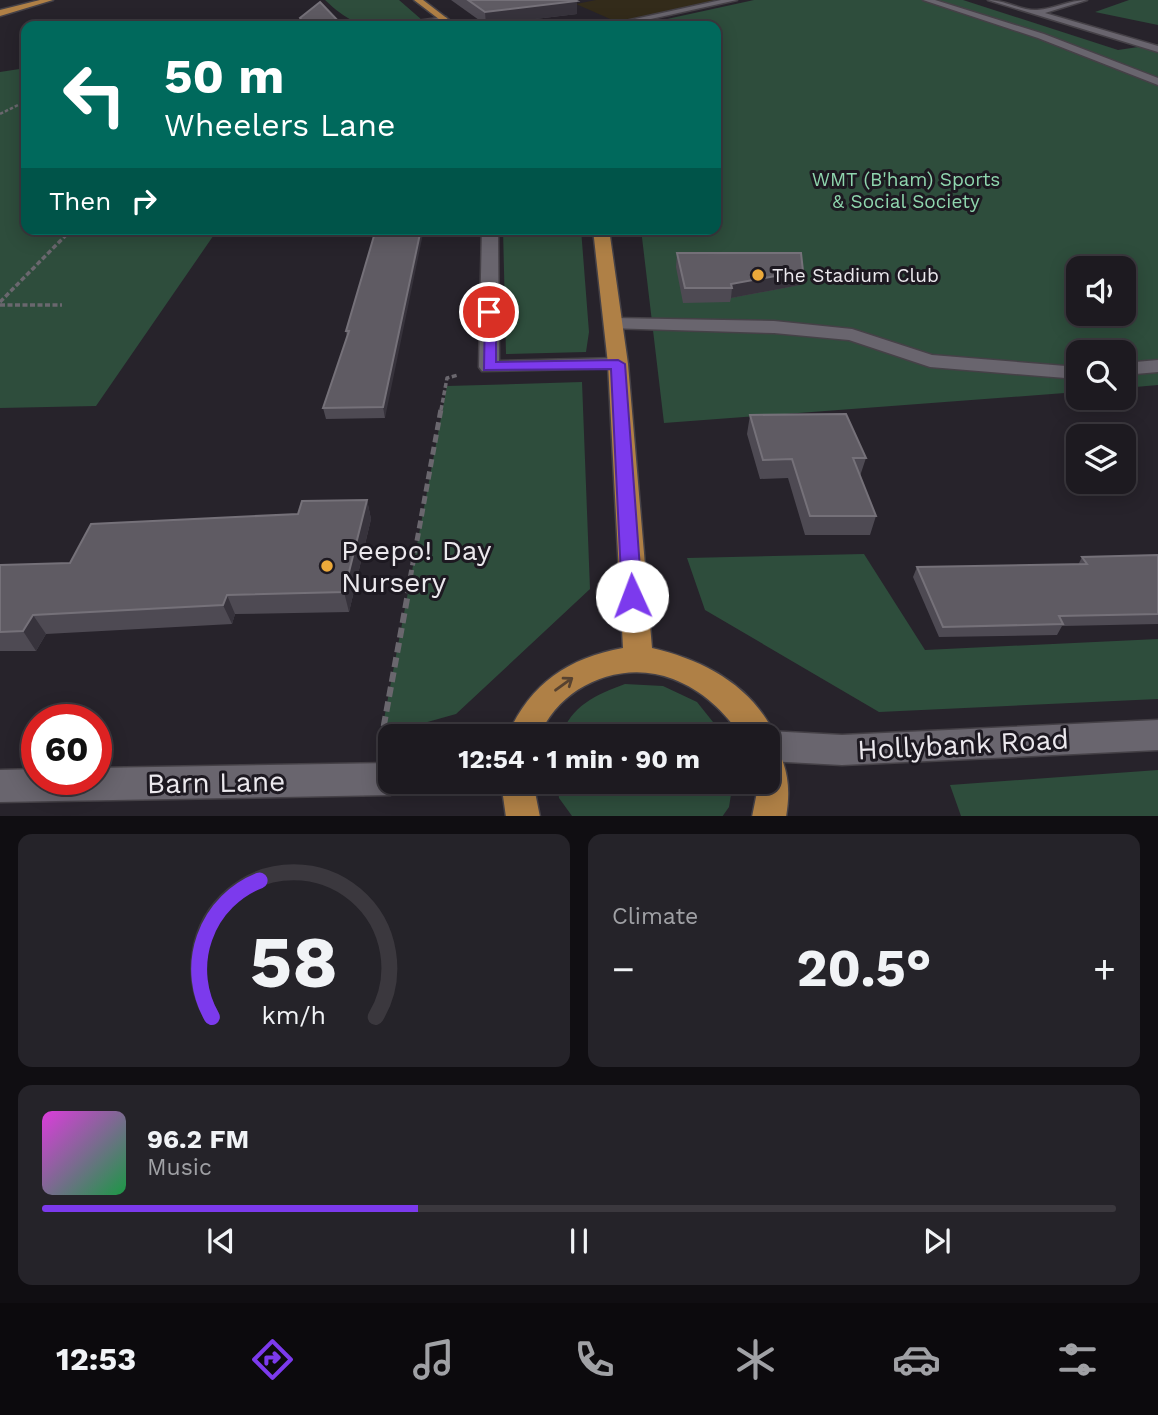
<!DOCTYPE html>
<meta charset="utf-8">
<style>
body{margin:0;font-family:"Work Sans",sans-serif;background:#252329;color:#f1f3f6;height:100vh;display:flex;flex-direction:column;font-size:26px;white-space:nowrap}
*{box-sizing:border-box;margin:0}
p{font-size:23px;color:#a0a1a5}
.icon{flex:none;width:38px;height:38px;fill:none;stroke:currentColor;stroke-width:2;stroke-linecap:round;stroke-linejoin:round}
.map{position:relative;height:816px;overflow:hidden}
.drawer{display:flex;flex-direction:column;gap:18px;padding:18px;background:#100e12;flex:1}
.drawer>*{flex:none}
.guide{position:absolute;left:21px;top:21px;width:700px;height:214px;border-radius:14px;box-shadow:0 4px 18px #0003,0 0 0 2px #3b383e;background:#00695c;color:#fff;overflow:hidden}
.tools{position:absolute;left:1066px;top:256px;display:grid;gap:14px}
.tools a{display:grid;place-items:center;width:70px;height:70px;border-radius:14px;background:#1d1a20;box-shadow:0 4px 18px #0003,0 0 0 2px #3b383e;font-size:35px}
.speed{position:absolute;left:21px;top:704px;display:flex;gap:14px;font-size:35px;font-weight:700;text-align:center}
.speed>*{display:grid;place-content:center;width:91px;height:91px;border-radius:50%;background:#1d1a20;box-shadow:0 4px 18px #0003,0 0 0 2px #3b383e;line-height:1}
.speed .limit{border:10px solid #d22;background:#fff;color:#111}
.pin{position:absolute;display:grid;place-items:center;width:60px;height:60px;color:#fff;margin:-30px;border:4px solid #fff;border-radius:50%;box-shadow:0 2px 7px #0007}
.me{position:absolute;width:77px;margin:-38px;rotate:358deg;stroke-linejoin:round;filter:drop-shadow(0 0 5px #0008)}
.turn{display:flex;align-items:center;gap:24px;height:147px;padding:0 28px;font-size:32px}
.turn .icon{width:91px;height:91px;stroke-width:2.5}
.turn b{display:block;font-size:49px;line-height:60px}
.then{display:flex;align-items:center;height:66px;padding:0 28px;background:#0003;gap:14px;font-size:26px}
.big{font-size:52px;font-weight:700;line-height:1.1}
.drawer .tile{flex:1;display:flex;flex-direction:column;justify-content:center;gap:10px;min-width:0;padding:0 24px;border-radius:14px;background:#252329}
.drawer .dial{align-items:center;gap:0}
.dial svg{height:182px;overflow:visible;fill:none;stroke:#3b383e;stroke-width:7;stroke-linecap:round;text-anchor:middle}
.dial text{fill:#f1f3f6;stroke:none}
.song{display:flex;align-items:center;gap:21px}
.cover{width:84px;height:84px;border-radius:10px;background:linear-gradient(135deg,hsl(300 70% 55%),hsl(140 70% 35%))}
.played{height:7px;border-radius:4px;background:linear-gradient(90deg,#7c3aed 35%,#3b383e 35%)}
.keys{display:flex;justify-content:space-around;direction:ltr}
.heat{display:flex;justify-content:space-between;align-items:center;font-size:38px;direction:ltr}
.drawer .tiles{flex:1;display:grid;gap:18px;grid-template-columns:1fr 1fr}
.tile:last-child{grid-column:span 2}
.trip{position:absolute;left:378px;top:724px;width:402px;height:70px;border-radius:14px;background:#1d1a20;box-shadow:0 4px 18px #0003,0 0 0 2px #3b383e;font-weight:700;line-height:70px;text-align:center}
.tab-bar{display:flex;height:112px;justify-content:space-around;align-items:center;background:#0c0a0d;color:#a0a1a5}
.tab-bar .icon{width:49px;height:49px}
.tab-bar .selected{color:#7c3aed}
.tab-bar b{font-size:32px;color:#f1f3f6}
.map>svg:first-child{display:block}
</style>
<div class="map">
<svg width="1158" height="817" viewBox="0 0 1158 817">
<rect width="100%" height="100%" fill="#27232b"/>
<!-- education -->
<path fill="#332b1a" d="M 596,0 L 716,0 L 617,22 L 576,4 Z"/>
<!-- green -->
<path fill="#2e4d3c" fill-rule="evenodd" d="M 325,0 L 399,0 L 422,20 C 376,28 361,34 325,0 Z
M 754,0 L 963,0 L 1118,50 L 1158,44 L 1158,385 L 1124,388 L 1124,352 L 1078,352 L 1078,392 L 664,423 L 641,229 L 716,229 L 716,26 L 635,26 ZM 1078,268 L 1124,268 L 1124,313 L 1078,313 Z
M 1129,0 L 1158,0 L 1158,25 L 1095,12 Z
M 26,68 L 26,229 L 218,229 L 96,406 L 0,408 L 0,72 Z
M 503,229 L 581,229 L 589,332 L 586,352 L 506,354 Z
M 582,382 L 590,589 L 456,714 L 381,735 L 447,386 Z
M 864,554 L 925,650 L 1158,639 L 1158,699 L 879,712 L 705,610 L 687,558 Z
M 625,684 L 663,686 L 697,702 L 725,737 L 561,737 C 570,706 597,694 625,684 Z
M 1158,770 L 1158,816 L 961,816 L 950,785 Z
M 557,782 L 733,782 L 729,807 L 722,817 L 572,816 L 559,798 Z"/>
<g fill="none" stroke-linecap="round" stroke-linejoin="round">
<!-- minor casing -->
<g stroke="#454147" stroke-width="3">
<path id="minor" d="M 721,0 L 737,0 L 619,26 L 603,26 Z
M 923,0 L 935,0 L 1044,34 L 1158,78 L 1158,85 L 1038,38 Z
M 988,0 C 1005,0 1022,11 1037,10 C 1054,9 1069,0 1087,0 L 1045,13 L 1158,46 L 1158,52 Z
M 446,17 L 449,22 L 398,26 L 402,23 Z
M 482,229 L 498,229 L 499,361 L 618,358 L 625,360 L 628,364 L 625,368 L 482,371 L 479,367 Z
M 613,318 L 774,321 L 852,329 L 932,355 L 1078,367 L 1078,379 L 930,367 L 849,340 L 774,333 L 607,328 L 604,324 Z
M 1158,360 L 1158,372 L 1124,375 L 1124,363 Z
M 1158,720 L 1158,750 L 842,765 L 768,761 L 768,737 L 756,737 L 768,731 L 842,735 Z
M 390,763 L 390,782 L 405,782 L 402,790 L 390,795 L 0,802 L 0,770 L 37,769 L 37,779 L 96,779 L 96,768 Z"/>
</g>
<!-- major casing -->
<g stroke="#454147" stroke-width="3">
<path id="major" d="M 40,0 L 53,0 L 0,16 L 0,10 Z
M 414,0 L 423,0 L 457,26 L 448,26 Z
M 593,229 L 609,229 L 628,364 L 652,648 C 704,660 753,686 776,737 L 769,748 L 779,752 C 789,774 790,793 786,817 L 752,817 L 757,792 L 756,782 L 768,782 L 768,737 L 742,737 C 725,712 702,690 673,679 C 622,659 559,685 539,737 L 507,737 C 529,684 568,658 623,648 L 608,364 Z
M 501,782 L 533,782 L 540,817 L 506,817 Z"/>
</g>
<!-- path-far3 -->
<path stroke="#6a676e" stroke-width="2.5" stroke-dasharray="3.5 2" stroke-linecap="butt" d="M 0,114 L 26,101"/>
<!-- path-far2 -->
<path stroke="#6a676e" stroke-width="3.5" stroke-dasharray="5 2.5" stroke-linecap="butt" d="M 0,302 L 72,229
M 0,305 L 62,305
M 441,410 L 447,378 L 458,375"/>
<!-- path-far1 -->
<path stroke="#6a676e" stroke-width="5" stroke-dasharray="8 4.5" stroke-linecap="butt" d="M 408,590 L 441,409"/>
<!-- path -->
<path stroke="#6a676e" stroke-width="6" stroke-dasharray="10 5" stroke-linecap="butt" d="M 381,741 L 409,588"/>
<!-- minor -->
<use href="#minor" fill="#69656e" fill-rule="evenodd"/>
<!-- major -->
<use href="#major" fill="#af8046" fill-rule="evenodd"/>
</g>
<!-- wall -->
<path fill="#4e4a53" d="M 451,0 L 575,0 L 577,14 L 486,25 Z
M 376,229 L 385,418 L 326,419 L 323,408 L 347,337 L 346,331 Z
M 677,253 L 803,271 L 800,285 L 731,298 L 730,302 L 683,303 L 676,267 Z
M 750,415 L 866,458 L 860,476 L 876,516 L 870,535 L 805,535 L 788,478 L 760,479 L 747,434 Z
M 367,500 L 371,519 L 349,612 L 235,614 L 232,624 L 46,634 L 36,651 L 0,651 L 0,565 L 70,563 Z
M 1158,555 L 1158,624 L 1062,626 L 1057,635 L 939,637 L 913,577 L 917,567 L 1078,565 L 1082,557 Z"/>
<!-- shaded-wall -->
<path fill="#37333c" d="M 577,1 L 577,14 L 486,25 L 485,12 Z
M 421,229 L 424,229 L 385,418 L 383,407 Z
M 803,271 L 800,285 L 731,298 L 732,288 L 731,284 Z
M 367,500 L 371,519 L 349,612 L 344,592 Z
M 227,595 L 235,614 L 232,624 L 223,605 Z
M 33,615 L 46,634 L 36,651 L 23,631 Z"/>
<!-- building -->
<path fill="#5f5b63" stroke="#757179" stroke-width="2" d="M 468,0 L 575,0 L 577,1 L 485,12 Z
M 320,2 L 343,26 L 306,26 L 300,18 Z
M 376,229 L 421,229 L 383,407 L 323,408 L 349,331 L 346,331 Z
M 677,253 L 801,253 L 803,271 L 731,284 L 732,288 L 685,288 Z
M 846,414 L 866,458 L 853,458 L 876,516 L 810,516 L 792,459 L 763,460 L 750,415 Z
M 367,500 L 344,592 L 227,595 L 223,605 L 33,615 L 23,631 L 0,632 L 0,565 L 70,563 L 91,524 L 298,514 L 302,501 Z
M 1158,555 L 1158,614 L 1059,616 L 1063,624 L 943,627 L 917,567 L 1087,564 L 1082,557 Z"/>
<!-- one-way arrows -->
<defs><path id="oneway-shaft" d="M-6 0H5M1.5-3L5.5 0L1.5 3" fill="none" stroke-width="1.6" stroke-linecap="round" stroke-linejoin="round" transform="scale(1.75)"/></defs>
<use stroke="#574230" href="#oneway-shaft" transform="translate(564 684) rotate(-36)"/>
<!-- route -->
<path fill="#7c3aed" stroke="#51269a" stroke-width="2" d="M 485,309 L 496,312 L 496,362 L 618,360 L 625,364 L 642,596 L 639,601 L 625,601 L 622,596 L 611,369 L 484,370 Z"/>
<!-- markers -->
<g fill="#eca93a" stroke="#1d1921" stroke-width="2.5">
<circle cx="758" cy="275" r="7"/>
<circle cx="327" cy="566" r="7"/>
</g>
<g text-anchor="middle" stroke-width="6" stroke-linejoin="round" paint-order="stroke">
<!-- far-park labels -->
<g font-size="19" fill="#8fd6ae" stroke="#1d1921">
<text x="906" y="186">WMT (B'ham) Sports<tspan x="906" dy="22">&amp; Social Society</tspan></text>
</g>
<!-- far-poi labels -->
<g font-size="19" fill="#ebe8ed" stroke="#1d1921" text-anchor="start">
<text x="772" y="282">The Stadium Club</text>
</g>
<!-- near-poi labels -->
<g font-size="28" fill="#ebe8ed" stroke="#1d1921" text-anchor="start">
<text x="341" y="560">Peepo! Day<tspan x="341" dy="32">Nursery</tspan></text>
</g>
<!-- near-street labels -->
<g font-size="28" fill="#ebe8ed" stroke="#1d1921">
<text transform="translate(963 744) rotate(-3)" y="10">Hollybank Road</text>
<text transform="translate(216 782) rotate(-1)" y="10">Barn Lane</text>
</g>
</g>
</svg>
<div class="tools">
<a><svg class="icon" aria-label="sound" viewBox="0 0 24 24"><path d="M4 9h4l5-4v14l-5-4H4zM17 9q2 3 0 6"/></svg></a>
<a><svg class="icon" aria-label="search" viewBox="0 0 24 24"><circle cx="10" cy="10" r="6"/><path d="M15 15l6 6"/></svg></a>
<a><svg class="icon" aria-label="layers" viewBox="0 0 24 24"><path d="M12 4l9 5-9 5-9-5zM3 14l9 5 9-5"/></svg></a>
</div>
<div class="speed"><div class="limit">60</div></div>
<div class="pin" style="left:489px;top:312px;background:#d93025"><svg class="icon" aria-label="arrive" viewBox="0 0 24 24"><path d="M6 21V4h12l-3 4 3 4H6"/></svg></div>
<svg class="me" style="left:632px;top:596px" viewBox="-20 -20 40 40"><circle r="19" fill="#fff"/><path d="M0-13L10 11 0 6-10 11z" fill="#7c3aed"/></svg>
<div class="trip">12:54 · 1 min · 90 m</div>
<div class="guide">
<div class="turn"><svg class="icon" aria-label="left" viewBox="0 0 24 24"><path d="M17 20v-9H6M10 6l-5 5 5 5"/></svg><div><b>50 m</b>Wheelers Lane</div></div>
<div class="then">Then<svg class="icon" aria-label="right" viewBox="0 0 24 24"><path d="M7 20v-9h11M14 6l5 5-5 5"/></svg></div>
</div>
</div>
<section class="drawer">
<div class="tiles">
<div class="tile dial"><svg viewBox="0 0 100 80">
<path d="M14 69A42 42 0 1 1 86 69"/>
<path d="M14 69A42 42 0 0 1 35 9" stroke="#7c3aed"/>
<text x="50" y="56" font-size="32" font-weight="700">58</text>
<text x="50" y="72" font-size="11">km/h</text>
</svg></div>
<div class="tile"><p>Climate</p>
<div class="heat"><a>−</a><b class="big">20.5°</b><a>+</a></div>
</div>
<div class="tile">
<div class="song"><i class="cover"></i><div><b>96.2 FM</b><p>Music</p></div></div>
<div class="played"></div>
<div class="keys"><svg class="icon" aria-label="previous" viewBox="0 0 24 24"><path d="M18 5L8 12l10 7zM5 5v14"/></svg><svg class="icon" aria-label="pause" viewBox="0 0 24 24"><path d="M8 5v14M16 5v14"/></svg><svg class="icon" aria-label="next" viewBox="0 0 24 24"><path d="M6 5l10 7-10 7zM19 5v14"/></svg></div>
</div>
</div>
</section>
<nav class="tab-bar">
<b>12:53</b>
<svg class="icon selected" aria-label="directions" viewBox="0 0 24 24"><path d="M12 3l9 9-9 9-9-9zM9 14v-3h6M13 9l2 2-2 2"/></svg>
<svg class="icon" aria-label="music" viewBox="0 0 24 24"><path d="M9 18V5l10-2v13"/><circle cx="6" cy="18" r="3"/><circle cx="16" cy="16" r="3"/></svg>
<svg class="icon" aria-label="phone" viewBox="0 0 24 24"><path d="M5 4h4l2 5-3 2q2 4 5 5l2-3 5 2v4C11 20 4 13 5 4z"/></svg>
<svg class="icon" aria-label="climate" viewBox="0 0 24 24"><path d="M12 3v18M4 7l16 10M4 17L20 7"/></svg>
<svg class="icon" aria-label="car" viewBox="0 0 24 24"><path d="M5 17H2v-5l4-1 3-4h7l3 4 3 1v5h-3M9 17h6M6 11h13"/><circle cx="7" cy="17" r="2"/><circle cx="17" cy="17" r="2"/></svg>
<svg class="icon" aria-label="filters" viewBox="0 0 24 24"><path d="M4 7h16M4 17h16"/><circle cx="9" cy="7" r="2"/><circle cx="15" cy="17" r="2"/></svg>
</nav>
